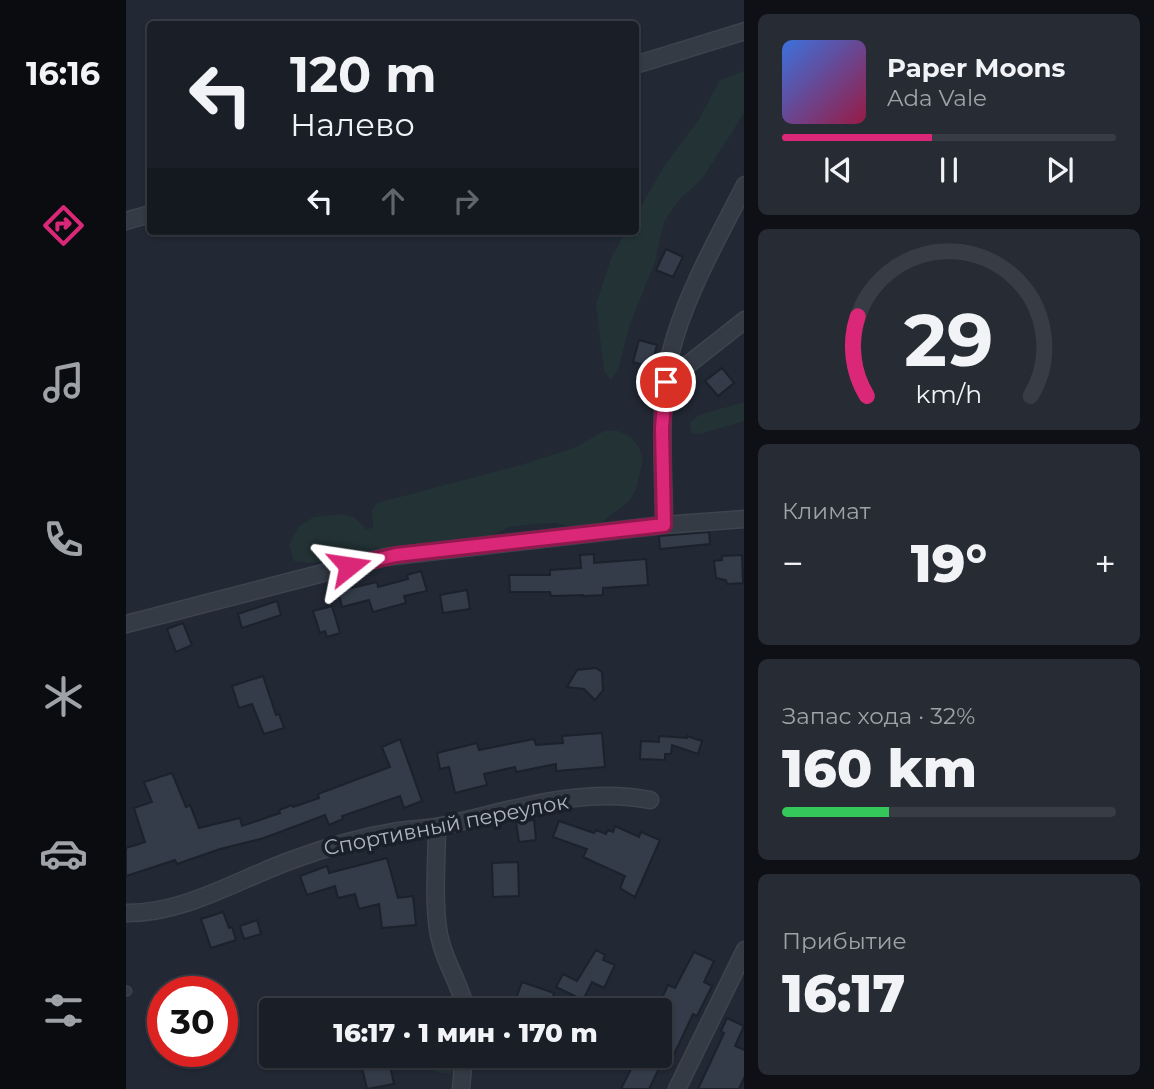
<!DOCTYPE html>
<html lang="ru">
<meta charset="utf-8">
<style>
body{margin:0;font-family:Montserrat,sans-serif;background:#272b33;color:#f1f3f6;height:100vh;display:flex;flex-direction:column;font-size:26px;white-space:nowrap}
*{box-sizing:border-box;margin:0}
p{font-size:23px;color:#9fa2a7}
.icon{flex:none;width:38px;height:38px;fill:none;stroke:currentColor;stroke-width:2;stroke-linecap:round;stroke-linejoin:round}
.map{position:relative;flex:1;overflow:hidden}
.details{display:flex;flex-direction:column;gap:14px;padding:14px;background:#0e1015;width:410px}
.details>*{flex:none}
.hud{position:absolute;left:21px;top:21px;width:492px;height:214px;border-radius:7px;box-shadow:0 2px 5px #0004,0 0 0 2px #383c44;background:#1a1e27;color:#f1f3f6;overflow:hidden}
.speed{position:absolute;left:21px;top:976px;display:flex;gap:14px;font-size:35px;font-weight:700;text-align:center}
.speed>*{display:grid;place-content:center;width:91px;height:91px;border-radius:50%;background:#1a1e27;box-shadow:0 2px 5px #0004,0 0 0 2px #383c44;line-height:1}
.speed .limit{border:10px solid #d22;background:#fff;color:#111}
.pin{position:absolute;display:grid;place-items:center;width:60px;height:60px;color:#fff;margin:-30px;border:4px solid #fff;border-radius:50%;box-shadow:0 2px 7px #0007}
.me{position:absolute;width:77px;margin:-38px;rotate:75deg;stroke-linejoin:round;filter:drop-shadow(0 0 5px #0008)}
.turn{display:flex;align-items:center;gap:24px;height:147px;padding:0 28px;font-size:32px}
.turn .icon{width:91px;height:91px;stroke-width:2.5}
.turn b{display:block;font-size:49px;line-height:60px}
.lanes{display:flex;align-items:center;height:66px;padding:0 28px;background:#0003;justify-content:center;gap:35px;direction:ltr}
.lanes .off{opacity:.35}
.big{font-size:52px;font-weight:800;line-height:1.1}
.details .tile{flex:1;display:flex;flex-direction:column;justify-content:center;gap:10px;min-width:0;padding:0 24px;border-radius:10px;background:#272b33}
.details .dial{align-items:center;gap:0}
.dial svg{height:182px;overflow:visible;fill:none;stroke:#383c44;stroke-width:7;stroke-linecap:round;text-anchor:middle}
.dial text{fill:#f1f3f6;stroke:none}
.song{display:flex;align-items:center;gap:21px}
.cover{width:84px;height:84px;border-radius:10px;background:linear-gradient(135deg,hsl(220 70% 55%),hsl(340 70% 35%))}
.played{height:7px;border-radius:4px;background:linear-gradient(90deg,#db2777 45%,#383c44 45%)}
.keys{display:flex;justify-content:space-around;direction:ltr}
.heat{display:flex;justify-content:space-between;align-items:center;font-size:38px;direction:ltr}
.charge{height:10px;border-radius:5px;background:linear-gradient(90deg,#34c759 32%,#383c44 0)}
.trip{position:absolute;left:133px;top:998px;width:413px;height:70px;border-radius:7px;background:#1a1e27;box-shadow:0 2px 5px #0004,0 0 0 2px #383c44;font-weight:800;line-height:70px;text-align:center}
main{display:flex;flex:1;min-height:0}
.tabs{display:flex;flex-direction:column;width:126px;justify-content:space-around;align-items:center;background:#0a0c10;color:#9fa2a7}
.tabs .icon{width:49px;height:49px}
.tabs .selected{color:#db2777}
.tabs b{font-size:32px;color:#f1f3f6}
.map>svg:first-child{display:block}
</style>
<main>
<nav class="tabs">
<b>16:16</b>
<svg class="icon selected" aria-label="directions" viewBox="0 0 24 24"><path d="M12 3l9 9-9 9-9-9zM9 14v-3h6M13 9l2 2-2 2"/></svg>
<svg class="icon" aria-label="music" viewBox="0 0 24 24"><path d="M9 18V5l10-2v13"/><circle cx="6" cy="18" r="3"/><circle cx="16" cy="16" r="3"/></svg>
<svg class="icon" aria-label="phone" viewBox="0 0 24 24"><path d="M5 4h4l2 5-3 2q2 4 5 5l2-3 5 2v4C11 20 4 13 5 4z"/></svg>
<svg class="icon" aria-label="climate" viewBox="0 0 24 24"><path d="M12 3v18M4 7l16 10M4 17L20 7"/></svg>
<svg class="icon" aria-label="car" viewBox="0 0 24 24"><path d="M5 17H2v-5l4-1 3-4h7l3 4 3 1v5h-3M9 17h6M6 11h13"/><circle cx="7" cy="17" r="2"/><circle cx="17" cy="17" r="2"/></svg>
<svg class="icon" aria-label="filters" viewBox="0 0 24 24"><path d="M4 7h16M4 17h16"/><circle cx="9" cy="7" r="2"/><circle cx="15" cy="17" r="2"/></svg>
</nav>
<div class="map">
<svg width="619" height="1089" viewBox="0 0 619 1089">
<rect width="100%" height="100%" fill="#222834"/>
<!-- green -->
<path fill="#233235" d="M 618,71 L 618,113 L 576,179 L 551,202 L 538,222 L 529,262 L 504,324 L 492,370 L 485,380 L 478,371 L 470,304 L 486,256 L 500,231 L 509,231 L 509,216 L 541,162 L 573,119 L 594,80 Z
M 618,402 L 618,421 L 574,434 L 566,433 L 564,423 L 573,415 Z
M 480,430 L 492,431 L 504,436 L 513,447 L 517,460 L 510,489 L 504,500 L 470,527 L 447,528 L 431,523 L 408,524 L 384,527 L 360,538 L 285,547 L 251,548 L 210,560 L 183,563 L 168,561 L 163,545 L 173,526 L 188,517 L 216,514 L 228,517 L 240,529 L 247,528 L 246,510 L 251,503 L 398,464 L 448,448 Z
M 289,1055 L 331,1055 L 327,1073 C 310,1075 298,1069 289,1055 Z"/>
<!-- building -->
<path fill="#343c4a" stroke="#1c222b" stroke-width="2" d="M 540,249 L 557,257 L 547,277 L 530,270 Z
M 513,340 L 531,345 L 525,367 L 507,362 Z
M 596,368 L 608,383 L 592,396 L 579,381 Z
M 583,532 L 584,544 L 534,549 L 533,536 Z
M 468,554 L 468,563 L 520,559 L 522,585 L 477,588 L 477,595 L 457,596 L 457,595 L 425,596 L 424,592 L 384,592 L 383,575 L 424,575 L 424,570 L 455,568 L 454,555 Z
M 616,555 L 617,583 L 601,584 L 600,580 L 590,578 L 588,561 L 596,560 L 596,556 Z
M 295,571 L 301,591 L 278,596 L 280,603 L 247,612 L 243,600 L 216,607 L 212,591 L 251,582 L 252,587 L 282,579 L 281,575 Z
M 341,590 L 344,609 L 317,613 L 314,595 Z
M 151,601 L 155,615 L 116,628 L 112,614 Z
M 206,606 L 214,633 L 201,637 L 199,631 L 194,633 L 187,611 Z
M 57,623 L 66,645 L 50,652 L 41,629 Z
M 470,668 L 476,672 L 477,690 L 469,700 L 458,689 L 441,687 L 451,670 Z
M 137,676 L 150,715 L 153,714 L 158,728 L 138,734 L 126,704 L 113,708 L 106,686 Z
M 476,733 L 479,767 L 430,771 L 430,764 L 390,772 L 389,767 L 358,774 L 361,785 L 329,793 L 323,767 L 314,769 L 311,753 L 351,743 L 353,750 L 408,739 L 410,745 L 437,743 L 436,736 Z
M 533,736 L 561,738 L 561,736 L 576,741 L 572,754 L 546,745 L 545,754 L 539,754 L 539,760 L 514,759 L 515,741 L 533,742 Z
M 274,739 L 296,801 L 278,808 L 274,796 L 216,816 L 217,819 L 203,825 L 199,815 L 138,838 L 94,849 L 51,864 L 49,860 L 0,876 L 0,848 L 19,842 L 8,808 L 26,802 L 18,782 L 46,773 L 60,807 L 64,805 L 73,828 L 114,818 L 116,826 L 154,813 L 153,810 L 166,805 L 167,807 L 193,798 L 192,794 L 264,767 L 256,747 Z
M 408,820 L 410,840 L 393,842 L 390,822 Z
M 433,821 L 468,833 L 470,830 L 480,834 L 482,830 L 487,832 L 489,826 L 513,837 L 515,832 L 534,840 L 509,897 L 494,888 L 499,876 L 457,857 L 461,849 L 427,837 Z
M 261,858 L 272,898 L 287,896 L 290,925 L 256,928 L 253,904 L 233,909 L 229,894 L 212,898 L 209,886 L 181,895 L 174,876 L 201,866 L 203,873 Z
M 392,862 L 393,896 L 367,897 L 366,863 Z
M 97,912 L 103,928 L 106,927 L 110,940 L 85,948 L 75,919 Z
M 131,920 L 135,934 L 118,939 L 114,926 Z
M 470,950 L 479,955 L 477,960 L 489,965 L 478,988 L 466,982 L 457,1000 L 430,987 L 437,974 L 451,981 Z
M 568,952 L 588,961 L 578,982 L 586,986 L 571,1016 L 567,1014 L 544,1063 L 537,1060 L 523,1089 L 495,1089 L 512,1055 L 534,1055 L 534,1002 L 542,985 L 549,988 Z
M 396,982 L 428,993 L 422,1010 L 386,1010 Z
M 601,1018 L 618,1026 L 609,1046 L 619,1050 L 619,1076 L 613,1089 L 572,1089 L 598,1033 L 595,1031 Z
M 262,1057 L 268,1084 L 241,1089 L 235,1063 Z"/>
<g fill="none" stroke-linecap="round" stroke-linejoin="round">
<!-- service casing -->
<g stroke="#3e444e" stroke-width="11">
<path id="service" d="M 0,991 L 1,991"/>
</g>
<!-- minor casing -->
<g stroke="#3e444e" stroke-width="19">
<path id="minor" d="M 509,65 L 619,31
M 0,221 L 24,214
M 540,382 L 619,320
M 538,525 C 538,463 530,397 549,337 C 565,285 594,234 619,185
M 0,624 L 259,557 L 538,525 L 619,519
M 311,827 C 311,859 306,913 315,943 C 321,966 335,986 340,1010
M 0,913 C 58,914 113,879 166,860 C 201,847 236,837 273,831 C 287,829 302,829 315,826 C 383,811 455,786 524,800
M 335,1089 L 338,1055
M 551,1089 L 619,950"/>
</g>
<!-- service -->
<use href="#service" stroke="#353b45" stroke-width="8"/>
<!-- minor -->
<use href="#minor" stroke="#353b45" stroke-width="16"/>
</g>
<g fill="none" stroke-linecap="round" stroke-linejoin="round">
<!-- route casing -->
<g stroke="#8e194d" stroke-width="18">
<path id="route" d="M 223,566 L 270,555 L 538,525 L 536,428 L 540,382"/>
</g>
<!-- route -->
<use href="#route" stroke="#db2777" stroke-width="12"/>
</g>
<g text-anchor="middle" stroke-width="7" stroke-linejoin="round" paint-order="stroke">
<!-- street labels -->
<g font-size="21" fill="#afb5c1" stroke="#1a2029">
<text transform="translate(320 825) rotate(-11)" y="7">Спортивный переулок</text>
</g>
</g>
</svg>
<div class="speed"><div class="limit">30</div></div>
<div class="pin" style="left:540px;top:382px;background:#d93025"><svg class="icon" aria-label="arrive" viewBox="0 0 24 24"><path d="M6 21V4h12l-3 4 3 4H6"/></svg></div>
<svg class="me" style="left:223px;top:566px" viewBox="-20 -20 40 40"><path d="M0-17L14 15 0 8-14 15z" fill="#db2777" stroke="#fff" stroke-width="4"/></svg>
<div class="trip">16:17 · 1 мин · 170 m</div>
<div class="hud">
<div class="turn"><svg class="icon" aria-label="left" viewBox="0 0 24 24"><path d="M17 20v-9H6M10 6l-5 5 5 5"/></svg><div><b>120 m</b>Налево</div></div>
<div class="lanes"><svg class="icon" aria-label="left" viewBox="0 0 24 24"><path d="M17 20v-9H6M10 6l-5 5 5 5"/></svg><svg class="icon off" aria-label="ahead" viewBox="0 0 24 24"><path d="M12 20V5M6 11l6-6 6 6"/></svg><svg class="icon off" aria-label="right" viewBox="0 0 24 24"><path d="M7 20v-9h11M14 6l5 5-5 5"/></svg></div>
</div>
</div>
<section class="details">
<div class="tile">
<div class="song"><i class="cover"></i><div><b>Paper Moons</b><p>Ada Vale</p></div></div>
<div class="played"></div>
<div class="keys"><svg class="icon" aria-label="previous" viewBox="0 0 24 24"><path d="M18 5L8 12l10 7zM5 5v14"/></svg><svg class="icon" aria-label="pause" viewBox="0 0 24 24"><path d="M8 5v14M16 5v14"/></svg><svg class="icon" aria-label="next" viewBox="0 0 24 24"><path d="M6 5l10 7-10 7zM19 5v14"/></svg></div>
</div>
<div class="tile dial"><svg viewBox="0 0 100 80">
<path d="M14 69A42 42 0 1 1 86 69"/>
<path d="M14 69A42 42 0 0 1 10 34" stroke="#db2777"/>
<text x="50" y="56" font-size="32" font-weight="700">29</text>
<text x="50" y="72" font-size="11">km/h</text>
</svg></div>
<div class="tile"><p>Климат</p>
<div class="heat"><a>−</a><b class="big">19°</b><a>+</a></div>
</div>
<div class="tile"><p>Запас хода · 32%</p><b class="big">160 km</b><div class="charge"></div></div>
<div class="tile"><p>Прибытие</p><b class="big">16:17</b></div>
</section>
</main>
